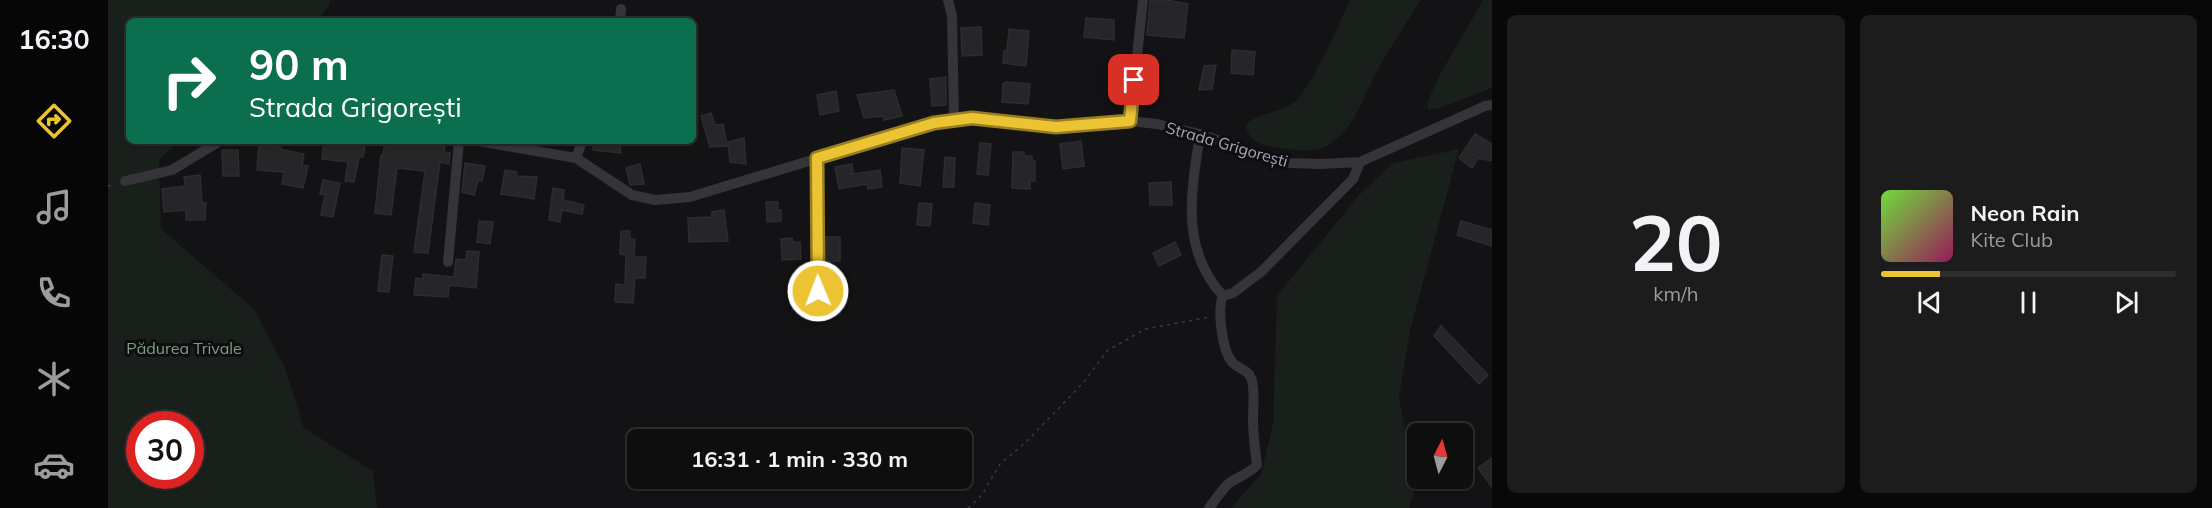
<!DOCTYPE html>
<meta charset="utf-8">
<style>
body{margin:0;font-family:Mulish,sans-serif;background:#1c1c1d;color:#f1f3f6;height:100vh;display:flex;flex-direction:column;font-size:22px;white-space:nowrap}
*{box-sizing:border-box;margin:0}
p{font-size:20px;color:#9b9c9e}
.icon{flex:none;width:33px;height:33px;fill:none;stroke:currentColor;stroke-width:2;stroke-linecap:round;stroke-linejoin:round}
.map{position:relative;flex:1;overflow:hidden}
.drawer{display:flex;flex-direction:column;gap:15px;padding:15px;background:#080808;width:720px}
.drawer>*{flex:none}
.guide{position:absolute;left:18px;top:18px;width:570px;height:126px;border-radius:9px;box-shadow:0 2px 4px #0004,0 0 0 2px #2e2e2f;background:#0b6e4f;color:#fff;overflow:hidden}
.needle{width:39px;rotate:6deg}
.tools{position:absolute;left:1299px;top:423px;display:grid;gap:12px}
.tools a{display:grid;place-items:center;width:66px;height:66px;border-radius:9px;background:#0e0e0f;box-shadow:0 2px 4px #0004,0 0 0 2px #2e2e2f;font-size:30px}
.speed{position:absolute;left:18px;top:411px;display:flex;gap:12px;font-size:30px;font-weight:700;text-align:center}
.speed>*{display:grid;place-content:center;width:78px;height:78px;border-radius:50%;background:#0e0e0f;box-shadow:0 2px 4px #0004,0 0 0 2px #2e2e2f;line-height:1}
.speed .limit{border:9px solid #d22;background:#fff;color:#111}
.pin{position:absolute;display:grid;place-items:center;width:51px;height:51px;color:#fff;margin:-26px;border-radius:12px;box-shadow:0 3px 9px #0006}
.me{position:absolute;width:66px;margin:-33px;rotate:359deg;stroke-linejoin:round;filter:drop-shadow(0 0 4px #0008)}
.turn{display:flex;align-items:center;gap:21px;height:126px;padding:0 24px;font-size:27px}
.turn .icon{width:78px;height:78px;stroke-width:2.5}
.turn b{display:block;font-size:42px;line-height:51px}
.drawer .widget{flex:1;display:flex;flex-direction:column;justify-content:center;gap:9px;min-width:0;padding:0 21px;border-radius:9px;background:#1c1c1d}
.drawer .dial{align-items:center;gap:0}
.dial b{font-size:78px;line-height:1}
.song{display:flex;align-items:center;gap:18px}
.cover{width:72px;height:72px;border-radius:9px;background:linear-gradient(135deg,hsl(100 70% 55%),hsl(330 70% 35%))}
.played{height:6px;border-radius:3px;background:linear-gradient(90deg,#ecc433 20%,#2e2e2f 20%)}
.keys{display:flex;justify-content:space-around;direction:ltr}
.drawer .tiles{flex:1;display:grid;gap:15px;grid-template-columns:repeat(2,1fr)}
.trip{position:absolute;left:519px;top:429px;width:345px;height:60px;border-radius:9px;background:#0e0e0f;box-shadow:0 2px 4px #0004,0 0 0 2px #2e2e2f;font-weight:700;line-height:60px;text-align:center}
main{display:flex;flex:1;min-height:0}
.tab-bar{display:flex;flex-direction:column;width:108px;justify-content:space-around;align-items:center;background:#060606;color:#9b9c9e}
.tab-bar .icon{width:42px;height:42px}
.tab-bar .selected{color:#ecc433}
.tab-bar b{font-size:27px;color:#f1f3f6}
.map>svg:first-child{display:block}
</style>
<main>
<nav class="tab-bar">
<b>16:30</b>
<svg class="icon selected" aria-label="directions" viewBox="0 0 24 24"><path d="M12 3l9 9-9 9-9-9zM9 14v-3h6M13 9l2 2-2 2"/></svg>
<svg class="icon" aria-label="music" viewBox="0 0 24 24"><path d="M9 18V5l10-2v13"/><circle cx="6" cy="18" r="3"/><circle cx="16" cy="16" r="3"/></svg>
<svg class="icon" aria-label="phone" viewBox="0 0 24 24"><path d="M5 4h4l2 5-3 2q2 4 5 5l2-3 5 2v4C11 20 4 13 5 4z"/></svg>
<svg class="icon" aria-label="climate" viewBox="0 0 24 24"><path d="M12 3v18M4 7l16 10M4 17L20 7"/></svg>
<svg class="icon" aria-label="car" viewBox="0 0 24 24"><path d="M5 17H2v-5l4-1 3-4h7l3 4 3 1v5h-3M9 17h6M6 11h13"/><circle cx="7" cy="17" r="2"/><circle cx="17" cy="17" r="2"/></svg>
</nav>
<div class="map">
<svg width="1384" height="508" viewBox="0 0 1384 508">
<rect width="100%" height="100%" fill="#131214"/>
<!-- green -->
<path fill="#191f1a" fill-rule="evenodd" d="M 0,0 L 222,0 L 221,6 L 209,21 L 21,21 L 21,141 L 71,141 L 51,160 L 53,229 L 146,309 L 177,368 L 196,428 L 265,471 L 269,508 L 0,508 ZM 32,424 L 82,424 L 82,476 L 32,476 Z
M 1242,0 L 1313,0 C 1300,21 1286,41 1274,62 C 1258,89 1250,123 1224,143 C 1209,154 1184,150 1166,147 C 1151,144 1140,142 1138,124 C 1153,112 1170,113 1185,103 C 1202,92 1232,21 1242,0 Z
M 1375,0 L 1384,0 L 1384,88 L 1329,109 L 1320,109 L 1320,101 L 1330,78 Z
M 1351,149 L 1302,331 L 1291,397 L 1307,488 L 1301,508 L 1123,508 L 1153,474 L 1165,424 L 1169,296 L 1250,196 L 1285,163 Z"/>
<!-- building -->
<path fill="#262528" stroke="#2d2c30" stroke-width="1.5" d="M 1042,0 L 1059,0 L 1080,4 L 1076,38 L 1039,35 Z
M 978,18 L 1006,20 L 1006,40 L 976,37 Z
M 873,27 L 874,55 L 854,56 L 853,28 Z
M 901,29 L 921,31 L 918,66 L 895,63 L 896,51 L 899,51 Z
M 1124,50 L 1147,52 L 1145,75 L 1123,73 Z
M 1108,65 L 1104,89 L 1091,90 L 1096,66 Z
M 838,77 L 838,105 L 824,106 L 822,79 Z
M 898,82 L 922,84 L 920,104 L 894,102 L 895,84 Z
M 786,90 L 794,116 L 776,120 L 775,116 L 756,118 L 749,95 Z
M 728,91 L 731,111 L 712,115 L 709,95 Z
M 603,113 L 607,125 L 615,124 L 619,146 L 602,147 L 593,116 Z
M 1367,134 L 1384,144 L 1384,161 L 1370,158 L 1364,168 L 1351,158 Z
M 636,138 L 638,164 L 622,162 L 620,142 Z
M 216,141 L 245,144 L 245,141 L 258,141 L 255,157 L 251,157 L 246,182 L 237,181 L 240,162 L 214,159 Z
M 277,141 L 337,146 L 336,152 L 342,153 L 341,164 L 332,162 L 320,253 L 306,252 L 317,171 L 289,168 L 283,215 L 267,213 L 273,155 L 275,155 Z
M 486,141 L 511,141 L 513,153 L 485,150 Z
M 973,141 L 976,166 L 955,169 L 952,144 Z
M 151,143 L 172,144 L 172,149 L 196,154 L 194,165 L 200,166 L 195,188 L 174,184 L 176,172 L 149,170 Z
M 872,143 L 883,144 L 880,175 L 869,174 Z
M 794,148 L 816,150 L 812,186 L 792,183 Z
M 114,150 L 130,150 L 131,176 L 115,176 Z
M 905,152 L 916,152 L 916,156 L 924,156 L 924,161 L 927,161 L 927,181 L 922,181 L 922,189 L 904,188 Z
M 837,157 L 847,158 L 846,187 L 835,187 Z
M 357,163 L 377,166 L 374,181 L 370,180 L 366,195 L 354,192 Z
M 532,164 L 536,184 L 522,185 L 518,168 Z
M 744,164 L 745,174 L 772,170 L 774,187 L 760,189 L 759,184 L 731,189 L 727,167 Z
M 397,170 L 409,172 L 408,176 L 429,177 L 426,199 L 393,194 Z
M 92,175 L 94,203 L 98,203 L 97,220 L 78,220 L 78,210 L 56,212 L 54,189 L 77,186 L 76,177 Z
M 215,180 L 232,183 L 225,217 L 213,215 L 217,195 L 212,194 Z
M 1063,182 L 1064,205 L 1042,205 L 1041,183 Z
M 445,188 L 456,190 L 455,200 L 476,205 L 474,214 L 454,210 L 452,222 L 441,220 Z
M 658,202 L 670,202 L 670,210 L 673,210 L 673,221 L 659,222 Z
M 811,203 L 824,204 L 822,226 L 809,225 Z
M 867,203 L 882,205 L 880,225 L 865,223 Z
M 616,210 L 620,241 L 581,242 L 580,218 L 604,217 L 604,212 Z
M 371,221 L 385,222 L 382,244 L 369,242 Z
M 1353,221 L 1384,230 L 1384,246 L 1349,235 Z
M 513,231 L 522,231 L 522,239 L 527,239 L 526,257 L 538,257 L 537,278 L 527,278 L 525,303 L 507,302 L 508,284 L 517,285 L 518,255 L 512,254 Z
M 717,237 L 732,237 L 732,261 L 717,262 Z
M 684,238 L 685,242 L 692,242 L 693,259 L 674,260 L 673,239 Z
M 1067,242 L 1073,255 L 1051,266 L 1045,253 Z
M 359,251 L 371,252 L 368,288 L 341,285 L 340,297 L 306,295 L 308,278 L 315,279 L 315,274 L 346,277 L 348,259 L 358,260 Z
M 274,255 L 285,256 L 281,292 L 270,291 Z
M 717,293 L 725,293 L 726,297 L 731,297 L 732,314 L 710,314 L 710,311 L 707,311 L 707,298 L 713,298 Z
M 1333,326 L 1380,375 L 1371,384 L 1326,336 Z
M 1384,458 L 1384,487 L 1370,468 Z"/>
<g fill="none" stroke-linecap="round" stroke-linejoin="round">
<!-- path -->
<path stroke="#3a3b40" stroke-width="1.5" stroke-dasharray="3 4.5" stroke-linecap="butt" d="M 0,186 L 7,184
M 860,508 L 874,495 L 892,464 L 917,443 L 975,383 L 999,351 L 1037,329 L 1102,317"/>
<!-- minor -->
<path stroke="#343439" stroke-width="10" d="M 840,0 L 844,16 L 846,120
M 512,21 L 513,9
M 1022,121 L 1035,0
M 1092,134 C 1083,193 1072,249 1115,296
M 370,141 L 468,158 L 524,195 L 547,200 L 582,197 L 826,123 L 864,118 L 948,127 L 1022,121 L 1049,124 L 1092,134 L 1151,155 L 1182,163 L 1212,164 L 1252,162 L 1377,106 L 1384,105
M 468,158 L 474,141
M 709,158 L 710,291
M 17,181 L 64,170 L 112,141
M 340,262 L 351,141
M 1101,508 C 1107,500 1113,491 1120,484 C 1129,477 1141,474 1149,465 C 1147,450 1145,434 1145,419 C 1145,407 1147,393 1144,381 C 1142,370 1132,370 1125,363 C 1114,352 1109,309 1115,296 L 1125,293 L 1153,272 L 1245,179 L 1252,162"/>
</g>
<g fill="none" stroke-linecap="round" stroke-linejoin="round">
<!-- route casing -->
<g stroke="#997f21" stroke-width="15">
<path id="route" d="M 710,291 L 709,158 L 826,123 L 864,118 L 948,127 L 1022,121 L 1026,80"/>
</g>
<!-- route -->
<use href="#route" stroke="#ecc433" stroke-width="10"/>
</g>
<g text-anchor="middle" stroke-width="6" stroke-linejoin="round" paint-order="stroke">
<!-- street labels -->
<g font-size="16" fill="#a4a7b4" stroke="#0e0d0f">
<text transform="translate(1119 144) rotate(16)" y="6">Strada Grigorești</text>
</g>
<!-- park labels -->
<g font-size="16" fill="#7c9f82" stroke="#0e0d0f">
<text x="76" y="354">Pădurea Trivale</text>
</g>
</g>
</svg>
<div class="tools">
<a><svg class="needle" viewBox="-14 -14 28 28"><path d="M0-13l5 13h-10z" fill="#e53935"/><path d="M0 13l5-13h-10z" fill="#9b9c9e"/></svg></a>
</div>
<div class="speed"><div class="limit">30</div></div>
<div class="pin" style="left:1026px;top:80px;background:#d93025"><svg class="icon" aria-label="arrive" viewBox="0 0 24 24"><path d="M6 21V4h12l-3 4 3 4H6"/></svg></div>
<svg class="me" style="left:710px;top:291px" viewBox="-20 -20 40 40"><circle r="17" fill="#ecc433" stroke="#fff" stroke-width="3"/><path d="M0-11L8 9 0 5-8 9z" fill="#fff"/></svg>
<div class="trip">16:31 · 1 min · 330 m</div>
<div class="guide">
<div class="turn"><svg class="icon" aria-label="right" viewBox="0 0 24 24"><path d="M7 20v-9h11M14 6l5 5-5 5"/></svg><div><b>90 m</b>Strada Grigorești</div></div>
</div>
</div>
<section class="drawer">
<div class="tiles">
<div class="widget dial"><b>20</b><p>km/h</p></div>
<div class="widget">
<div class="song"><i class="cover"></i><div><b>Neon Rain</b><p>Kite Club</p></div></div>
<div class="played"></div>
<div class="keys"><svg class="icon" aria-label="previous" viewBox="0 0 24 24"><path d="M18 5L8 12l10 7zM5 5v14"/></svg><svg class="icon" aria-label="pause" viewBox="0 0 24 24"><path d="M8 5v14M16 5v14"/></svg><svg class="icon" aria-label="next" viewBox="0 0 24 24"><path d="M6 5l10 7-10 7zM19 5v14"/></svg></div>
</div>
</div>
</section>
</main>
